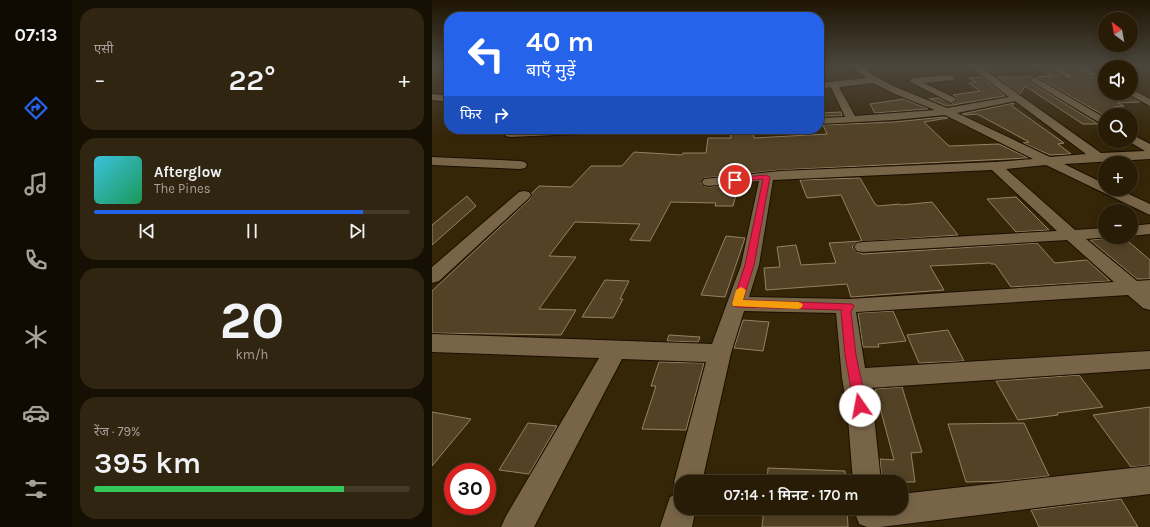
<!DOCTYPE html>
<html lang="hi">
<meta charset="utf-8">
<style>
body{margin:0;font-family:Karla,"Noto Sans Devanagari",sans-serif;background:#302510;color:#f1f3f6;height:100vh;display:flex;flex-direction:column;font-size:15px;white-space:nowrap}
*{box-sizing:border-box;margin:0}
p{font-size:13px;color:#a5a19b}
.icon{flex:none;width:22px;height:22px;fill:none;stroke:currentColor;stroke-width:2;stroke-linecap:round;stroke-linejoin:round}
.map{position:relative;flex:1;overflow:hidden}
.details{display:flex;flex-direction:column;gap:8px;padding:8px;background:#160f03;width:360px}
.details>*{flex:none}
.banner{position:absolute;left:12px;top:12px;width:380px;height:122px;border-radius:16px;box-shadow:0 2px 10px #0003,0 0 0 1px #443a28;background:#2563eb;color:#fff;overflow:hidden}
.needle{width:26px;rotate:328deg}
.tools{position:absolute;left:666px;top:12px;display:grid;gap:8px}
.tools a{display:grid;place-items:center;width:40px;height:40px;border-radius:50%;background:#281c06;box-shadow:0 2px 10px #0003,0 0 0 1px #443a28;font-size:20px}
.speed{position:absolute;left:12px;top:463px;display:flex;gap:8px;font-size:20px;font-weight:700;text-align:center}
.speed>*{display:grid;place-content:center;width:52px;height:52px;border-radius:50%;background:#281c06;box-shadow:0 2px 10px #0003,0 0 0 1px #443a28;line-height:1}
.speed .limit{border:6px solid #d22;background:#fff;color:#111}
.pin{position:absolute;display:grid;place-items:center;width:34px;height:34px;color:#fff;margin:-17px;border:2px solid #fff;border-radius:50%;box-shadow:0 1px 4px #0007}
.me{position:absolute;width:44px;margin:-22px;rotate:348deg;stroke-linejoin:round;filter:drop-shadow(0 0 3px #0008)}
.turn{display:flex;align-items:center;gap:14px;height:84px;padding:0 16px;font-size:18px}
.turn .icon{width:52px;height:52px;stroke-width:2.5}
.turn b{display:block;font-size:28px;line-height:34px}
.then{display:flex;align-items:center;height:38px;padding:0 16px;background:#0003;gap:8px;font-size:15px}
.big{font-size:30px;font-weight:600;line-height:1.1}
.details .widget{flex:1;display:flex;flex-direction:column;justify-content:center;gap:6px;min-width:0;padding:0 14px;border-radius:16px;background:#302510}
.details .dial{align-items:center;gap:0}
.dial b{font-size:52px;line-height:1}
.song{display:flex;align-items:center;gap:12px}
.cover{width:48px;height:48px;border-radius:6px;background:linear-gradient(135deg,hsl(190 70% 55%),hsl(150 70% 35%))}
.played{height:4px;border-radius:2px;background:linear-gradient(90deg,#2563eb 85%,#443a28 85%)}
.keys{display:flex;justify-content:space-around;direction:ltr}
.heat{display:flex;justify-content:space-between;align-items:center;font-size:22px;direction:ltr}
.charge{height:6px;border-radius:3px;background:linear-gradient(90deg,#34c759 79%,#443a28 0)}
.trip{position:absolute;left:242px;top:475px;width:234px;height:40px;border-radius:16px;background:#281c06;box-shadow:0 2px 10px #0003,0 0 0 1px #443a28;font-weight:600;line-height:40px;text-align:center}
main{display:flex;flex:1;min-height:0}
.dock{display:flex;flex-direction:column;width:72px;justify-content:space-around;align-items:center;background:#100b02;color:#a5a19b}
.dock .icon{width:28px;height:28px}
.dock .on{color:#2563eb}
.dock b{font-size:18px;color:#f1f3f6}
.map>svg:first-child{display:block}
</style>
<main>
<nav class="dock">
<b>07:13</b>
<svg class="icon on" aria-label="directions" viewBox="0 0 24 24"><path d="M12 3l9 9-9 9-9-9zM9 14v-3h6M13 9l2 2-2 2"/></svg>
<svg class="icon" aria-label="music" viewBox="0 0 24 24"><path d="M9 18V5l10-2v13"/><circle cx="6" cy="18" r="3"/><circle cx="16" cy="16" r="3"/></svg>
<svg class="icon" aria-label="phone" viewBox="0 0 24 24"><path d="M5 4h4l2 5-3 2q2 4 5 5l2-3 5 2v4C11 20 4 13 5 4z"/></svg>
<svg class="icon" aria-label="climate" viewBox="0 0 24 24"><path d="M12 3v18M4 7l16 10M4 17L20 7"/></svg>
<svg class="icon" aria-label="car" viewBox="0 0 24 24"><path d="M5 17H2v-5l4-1 3-4h7l3 4 3 1v5h-3M9 17h6M6 11h13"/><circle cx="7" cy="17" r="2"/><circle cx="17" cy="17" r="2"/></svg>
<svg class="icon" aria-label="filters" viewBox="0 0 24 24"><path d="M4 7h16M4 17h16"/><circle cx="9" cy="7" r="2"/><circle cx="15" cy="17" r="2"/></svg>
</nav>
<section class="details">
<div class="widget"><p>एसी</p>
<div class="heat"><a>−</a><b class="big">22°</b><a>+</a></div>
</div>
<div class="widget">
<div class="song"><i class="cover"></i><div><b>Afterglow</b><p>The Pines</p></div></div>
<div class="played"></div>
<div class="keys"><svg class="icon" aria-label="previous" viewBox="0 0 24 24"><path d="M18 5L8 12l10 7zM5 5v14"/></svg><svg class="icon" aria-label="pause" viewBox="0 0 24 24"><path d="M8 5v14M16 5v14"/></svg><svg class="icon" aria-label="next" viewBox="0 0 24 24"><path d="M6 5l10 7-10 7zM19 5v14"/></svg></div>
</div>
<div class="widget dial"><b>20</b><p>km/h</p></div>
<div class="widget"><p>रेंज · 79%</p><b class="big">395 km</b><div class="charge"></div></div>
</section>
<div class="map">
<svg width="718" height="527" viewBox="0 0 718 527">
<rect width="100%" height="100%" fill="#362608"/>
<!-- building -->
<path fill="#534225" stroke="#958263" d="M 604,66 L 616,66 L 637,80 L 642,76 L 629,66 L 640,66 L 657,77 L 661,78 L 664,77 L 673,82 L 673,93 L 694,93 L 708,102 L 686,103 L 692,106 L 682,107 L 697,115 L 673,115 L 673,116 L 605,77 L 621,76 Z
M 550,77 L 573,96 L 515,106 L 497,99 L 506,98 L 520,104 L 525,100 L 524,97 L 521,95 L 548,91 L 537,83 L 544,82 L 537,78 Z
M 565,77 L 601,77 L 598,80 L 599,83 L 666,124 L 651,124 L 593,86 L 588,94 Z
M 472,99 L 496,109 L 443,113 L 438,104 Z
M 582,103 L 580,106 L 632,143 L 626,144 L 639,154 L 618,155 L 591,143 L 597,142 L 545,114 L 534,115 L 530,114 Z
M 409,112 L 410,116 L 389,116 L 388,113 Z
M 513,117 L 516,118 L 492,122 L 517,146 L 567,144 L 596,158 L 348,170 L 272,178 L 269,183 L 272,186 L 277,187 L 307,184 L 301,206 L 283,206 L 284,203 L 239,202 L 218,241 L 198,240 L 208,224 L 143,222 L 117,256 L 144,257 L 107,309 L 144,310 L 129,335 L 0,333 L 0,291 L 98,199 L 100,193 L 107,186 L 139,187 L 159,166 L 190,166 L 202,152 L 250,155 L 251,153 L 274,153 L 276,138 L 299,138 L 298,129 L 320,129 L 322,138 L 395,134 L 391,125 L 462,122 Z
M 428,178 L 443,204 L 446,206 L 468,204 L 469,205 L 500,202 L 526,235 L 425,242 L 420,247 L 425,252 L 431,254 L 605,243 L 623,263 L 655,260 L 678,281 L 579,287 L 563,264 L 559,264 L 558,263 L 498,266 L 512,290 L 419,297 L 415,284 L 334,290 L 332,268 L 348,267 L 345,247 L 364,245 L 369,265 L 404,263 L 397,243 L 430,241 L 409,195 L 375,198 L 368,180 Z
M 35,196 L 44,206 L 0,245 L 0,225 Z
M 584,197 L 617,230 L 584,232 L 555,199 Z
M 294,236 L 313,238 L 293,297 L 269,295 Z
M 678,237 L 691,237 L 718,260 L 718,279 L 705,279 L 658,240 L 677,238 Z
M 173,280 L 197,281 L 188,299 L 191,299 L 181,318 L 150,317 Z
M 461,311 L 474,341 L 446,344 L 447,347 L 431,347 L 426,313 Z
M 311,320 L 337,322 L 331,351 L 302,348 Z
M 516,330 L 532,361 L 487,363 L 475,335 Z
M 237,335 L 268,337 L 266,342 L 235,341 Z
M 227,362 L 272,363 L 254,430 L 210,429 L 224,386 L 219,386 Z
M 647,375 L 671,407 L 625,413 L 626,415 L 586,420 L 564,381 Z
M 470,387 L 490,452 L 479,453 L 483,482 L 450,482 L 448,459 L 462,460 L 443,389 Z
M 718,407 L 718,465 L 699,467 L 661,415 Z
M 0,412 L 39,419 L 0,466 Z
M 96,423 L 125,426 L 97,474 L 67,470 Z
M 592,423 L 617,476 L 574,481 L 534,482 L 516,424 Z
M 336,468 L 413,471 L 414,482 L 335,482 Z
M 689,499 L 706,527 L 607,527 L 599,510 Z
M 332,508 L 415,508 L 416,527 L 330,527 Z"/>
<g fill="none" stroke-linecap="round" stroke-linejoin="round">
<!-- minor casing -->
<g stroke="#1b0f00" stroke-width="2">
<path id="minor" d="M 420,66 L 429,66 L 443,76 L 461,86 L 515,108 L 577,97 L 538,66 L 547,66 L 669,153 L 713,151 L 696,141 L 699,141 L 699,134 L 718,144 L 718,159 L 632,164 L 673,184 L 673,189 L 686,189 L 718,204 L 718,215 L 614,165 L 574,169 L 643,230 L 673,228 L 673,237 L 677,237 L 654,239 L 705,281 L 718,280 L 718,310 L 711,308 L 696,295 L 424,312 L 433,368 L 718,351 L 718,369 L 437,388 L 441,406 L 449,482 L 421,482 L 415,406 L 410,378 L 404,313 L 312,311 L 299,353 L 270,482 L 249,482 L 249,508 L 264,508 L 260,527 L 228,527 L 238,497 L 248,493 L 246,492 L 242,482 L 274,362 L 190,359 L 102,527 L 69,527 L 74,516 L 167,358 L 0,352 L 0,334 L 280,344 L 309,265 L 327,181 L 277,186 L 272,185 L 270,182 L 272,179 L 348,171 L 563,162 L 601,159 L 513,115 L 462,120 L 387,124 L 387,118 L 413,117 L 399,87 L 387,89 L 387,83 L 434,78 ZM 441,83 L 463,94 L 503,110 L 423,116 L 407,87 ZM 583,101 L 654,154 L 618,157 L 525,113 ZM 560,170 L 625,231 L 431,242 L 425,243 L 422,247 L 425,251 L 431,252 L 635,240 L 682,282 L 417,299 L 317,297 L 327,265 L 341,180 Z
M 617,66 L 627,66 L 641,76 L 637,79 L 634,78 Z
M 641,66 L 651,66 L 665,74 L 661,77 L 658,76 Z
M 679,66 L 688,66 L 689,67 L 680,67 Z
M 518,75 L 522,78 L 521,80 L 492,83 L 523,98 L 524,100 L 519,103 L 477,81 L 481,78 Z
M 603,77 L 673,118 L 673,126 L 600,82 L 599,80 Z
M 699,89 L 718,99 L 718,106 L 696,94 L 695,93 L 699,93 Z
M 0,94 L 17,96 L 17,102 L 0,100 Z
M 113,129 L 198,129 L 196,131 L 192,132 L 78,137 L 74,136 L 72,134 L 74,132 L 78,131 Z
M 0,157 L 88,161 L 93,162 L 95,165 L 93,168 L 88,169 L 0,165 Z
M 92,191 L 97,192 L 99,195 L 97,198 L 7,281 L 0,283 L 0,267 L 87,192 Z
M 718,224 L 718,234 L 699,236 L 699,226 Z
M 718,466 L 718,494 L 448,527 L 435,527 L 427,524 L 423,513 L 425,508 L 469,508 L 469,494 Z"/>
</g>
<!-- minor -->
<use href="#minor" fill="#786547" fill-rule="evenodd"/>
</g>
<!-- sky -->
<linearGradient id="sky" x2="0" y2="1"><stop stop-color="#1e1504"/><stop offset="0.47" stop-color="#4c473d"/><stop offset="1" stop-color="#4c473d" stop-opacity="0"/></linearGradient>
<rect width="718" height="140" fill="url(#sky)"/>
<!-- route -->
<path fill="#e11d48" stroke="#92132f" d="M 334,175 L 338,177 L 322,265 L 311,300 L 420,304 L 422,306 L 419,312 L 424,355 L 435,406 L 433,410 L 428,412 L 424,410 L 422,406 L 413,355 L 409,312 L 410,310 L 305,307 L 301,306 L 300,304 L 313,265 L 331,179 L 303,182 L 300,180 L 303,178 Z"/>
<!-- slow -->
<path fill="#f59e0b" d="M 309,287 L 314,290 L 311,300 L 366,302 L 369,303 L 371,305 L 369,308 L 366,309 L 301,306 L 300,304 L 304,290 Z"/>
</svg>
<div class="tools">
<a><svg class="needle" viewBox="-14 -14 28 28"><path d="M0-13l5 13h-10z" fill="#e53935"/><path d="M0 13l5-13h-10z" fill="#a5a19b"/></svg></a>
<a><svg class="icon" aria-label="sound" viewBox="0 0 24 24"><path d="M4 9h4l5-4v14l-5-4H4zM17 9q2 3 0 6"/></svg></a>
<a><svg class="icon" aria-label="search" viewBox="0 0 24 24"><circle cx="10" cy="10" r="6"/><path d="M15 15l6 6"/></svg></a>
<a>+</a>
<a>−</a>
</div>
<div class="speed"><div class="limit">30</div></div>
<div class="pin" style="left:303px;top:180px;background:#d93025"><svg class="icon" aria-label="arrive" viewBox="0 0 24 24"><path d="M6 21V4h12l-3 4 3 4H6"/></svg></div>
<svg class="me" style="left:428px;top:406px" viewBox="-20 -20 40 40"><circle r="19" fill="#fff"/><path d="M0-13L10 11 0 6-10 11z" fill="#e11d48"/></svg>
<div class="trip">07:14 · 1 मिनट · 170 m</div>
<div class="banner">
<div class="turn"><svg class="icon" aria-label="left" viewBox="0 0 24 24"><path d="M17 20v-9H6M10 6l-5 5 5 5"/></svg><div><b>40 m</b>बाएँ मुड़ें</div></div>
<div class="then">फिर<svg class="icon" aria-label="right" viewBox="0 0 24 24"><path d="M7 20v-9h11M14 6l5 5-5 5"/></svg></div>
</div>
</div>
</main>
